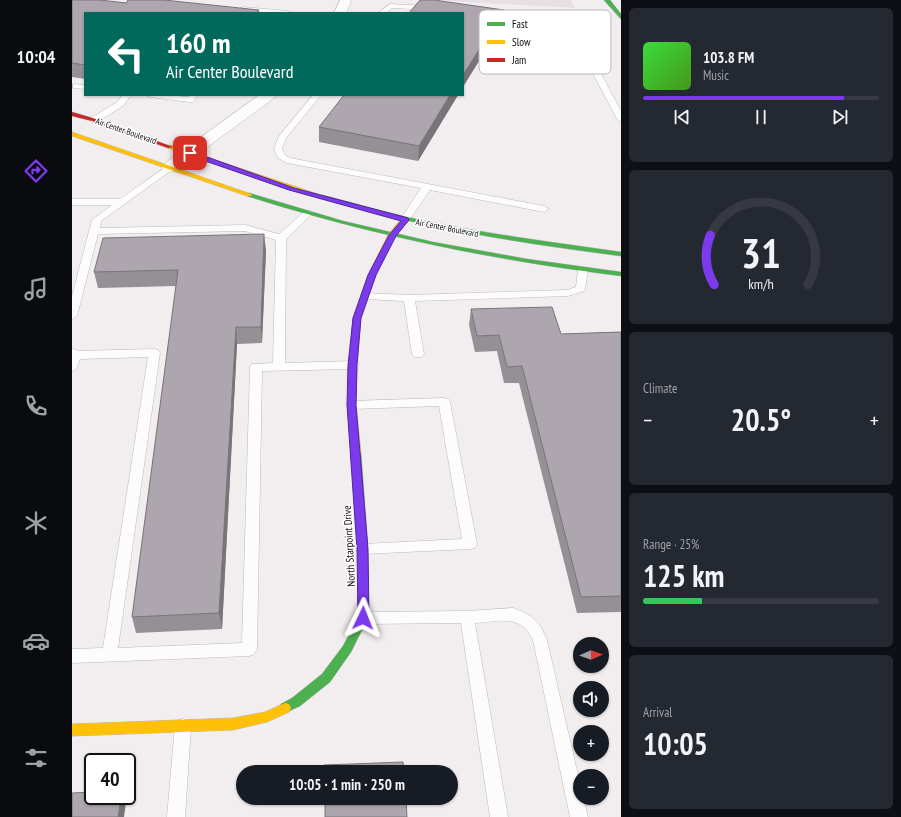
<!DOCTYPE html>
<meta charset="utf-8">
<style>
body{margin:0;font-family:"PT Sans Narrow",sans-serif;background:#242831;color:#f1f3f6;height:100vh;display:flex;flex-direction:column;font-size:15px;white-space:nowrap}
*{box-sizing:border-box;margin:0}
p{font-size:13px;color:#9ea1a6}
.icon{flex:none;width:22px;height:22px;fill:none;stroke:currentColor;stroke-width:2;stroke-linecap:round;stroke-linejoin:round}
.map{position:relative;flex:1;overflow:hidden}
.panel{display:flex;flex-direction:column;gap:8px;padding:8px;background:#0d0f14;width:280px}
.panel>*{flex:none}
.hud{position:absolute;left:12px;top:12px;width:380px;height:84px;border-radius:0px;box-shadow:0 1px 3px #0004;background:#00695c;color:#fff;overflow:hidden}
.needle{width:26px;rotate:88deg}
.controls{position:absolute;left:501px;top:637px;display:grid;gap:8px}
.controls a{display:grid;place-items:center;width:36px;height:36px;border-radius:50%;background:#171b24;box-shadow:0 1px 3px #0004;font-size:20px}
.speed{position:absolute;left:12px;top:753px;display:flex;gap:8px;font-size:20px;font-weight:700;text-align:center}
.speed>*{display:grid;place-content:center;width:52px;height:52px;border-radius:50%;background:#171b24;box-shadow:0 1px 3px #0004;line-height:1}
.speed .limit{border:2px solid #111;border-radius:6px;background:#fff;color:#111}
.pin{position:absolute;display:grid;place-items:center;width:34px;height:34px;color:#fff;margin:-17px;border-radius:8px;box-shadow:0 2px 6px #0006}
.me{position:absolute;width:44px;margin:-22px;rotate:2deg;stroke-linejoin:round;filter:drop-shadow(0 0 3px #0008)}
.turn{display:flex;align-items:center;gap:14px;height:84px;padding:0 16px;font-size:18px}
.turn .icon{width:52px;height:52px;stroke-width:2.5}
.turn b{display:block;font-size:28px;line-height:34px}
.big{font-size:30px;font-weight:700;line-height:1.1}
.panel .card{flex:1;display:flex;flex-direction:column;justify-content:center;gap:6px;min-width:0;padding:0 14px;border-radius:6px;background:#242831}
.panel .dial{align-items:center;gap:0}
.dial svg{height:104px;overflow:visible;fill:none;stroke:#363941;stroke-width:7;stroke-linecap:round;text-anchor:middle}
.dial text{fill:#f1f3f6;stroke:none}
.song{display:flex;align-items:center;gap:12px}
.cover{width:48px;height:48px;border-radius:6px;background:linear-gradient(135deg,hsl(120 70% 55%),hsl(100 70% 35%))}
.played{height:4px;border-radius:2px;background:linear-gradient(90deg,#7c3aed 85%,#363941 85%)}
.keys{display:flex;justify-content:space-around;direction:ltr}
.heat{display:flex;justify-content:space-between;align-items:center;font-size:22px;direction:ltr}
.charge{height:6px;border-radius:3px;background:linear-gradient(90deg,#34c759 25%,#363941 0)}
.trip{position:absolute;left:164px;top:765px;width:222px;height:40px;border-radius:20px;background:#171b24;box-shadow:0 1px 3px #0004;font-weight:700;line-height:40px;text-align:center}
main{display:flex;flex:1;min-height:0}
.tab-bar{display:flex;flex-direction:column;width:72px;justify-content:space-around;align-items:center;background:#090b0e;color:#9ea1a6}
.tab-bar .icon{width:28px;height:28px}
.tab-bar .active{color:#7c3aed}
.tab-bar b{font-size:18px;color:#f1f3f6}
.map>svg:first-child{display:block}
</style>
<main>
<nav class="tab-bar">
<b>10:04</b>
<svg class="icon active" aria-label="directions" viewBox="0 0 24 24"><path d="M12 3l9 9-9 9-9-9zM9 14v-3h6M13 9l2 2-2 2"/></svg>
<svg class="icon" aria-label="music" viewBox="0 0 24 24"><path d="M9 18V5l10-2v13"/><circle cx="6" cy="18" r="3"/><circle cx="16" cy="16" r="3"/></svg>
<svg class="icon" aria-label="phone" viewBox="0 0 24 24"><path d="M5 4h4l2 5-3 2q2 4 5 5l2-3 5 2v4C11 20 4 13 5 4z"/></svg>
<svg class="icon" aria-label="climate" viewBox="0 0 24 24"><path d="M12 3v18M4 7l16 10M4 17L20 7"/></svg>
<svg class="icon" aria-label="car" viewBox="0 0 24 24"><path d="M5 17H2v-5l4-1 3-4h7l3 4 3 1v5h-3M9 17h6M6 11h13"/><circle cx="7" cy="17" r="2"/><circle cx="17" cy="17" r="2"/></svg>
<svg class="icon" aria-label="filters" viewBox="0 0 24 24"><path d="M4 7h16M4 17h16"/><circle cx="9" cy="7" r="2"/><circle cx="15" cy="17" r="2"/></svg>
</nav>
<div class="map">
<svg width="549" height="817" viewBox="0 0 549 817">
<rect width="100%" height="100%" fill="#f2eef0"/>
<!-- built -->
<path fill="#e8dfe4" d="M 359,0 L 499,0 L 503,8 Z"/>
<g fill="none" stroke-linecap="round" stroke-linejoin="round">
<!-- lane casing -->
<g stroke="#bbb9ba" stroke-width="1">
<path id="lane" d="M 318,4 L 358,6 L 361,8 L 358,10 L 320,8 L 314,13 L 306,13 Z
M 171,7 L 216,11 L 220,13 L 192,13 L 169,10 L 168,9 Z
M 416,11 L 485,16 L 503,25 L 549,111 L 549,122 L 545,119 L 497,28 L 483,20 L 414,14 L 414,12 Z
M 1,84 L 13,85 L 13,89 L 1,88 Z
M 51,95 L 59,95 L 51,106 L 25,122 L 19,122 L 18,120 L 19,118 L 45,102 Z
M 74,95 L 97,95 L 116,97 L 118,95 L 126,95 L 121,102 L 118,102 L 78,97 Z
M 241,95 L 249,95 L 214,138 L 210,149 L 213,155 L 218,158 L 472,206 L 477,209 L 472,212 L 358,190 L 336,222 L 330,222 L 328,220 L 349,188 L 215,163 L 206,158 L 202,149 L 207,136 Z
M 98,164 L 102,167 L 101,169 L 29,221 L 28,228 L 173,225 L 207,234 L 233,211 L 239,211 L 241,213 L 239,215 L 214,239 L 213,363 L 281,361 L 285,362 L 287,365 L 285,368 L 281,369 L 190,371 L 185,649 L 182,654 L 177,656 L 0,663 L 0,649 L 31,648 L 76,357 L 8,359 L 4,370 L 0,371 L 0,348 L 6,351 L 82,349 L 86,350 L 88,353 L 46,648 L 170,643 L 178,367 L 180,364 L 201,363 L 204,240 L 173,231 L 26,234 L 5,316 L 0,319 L 0,296 L 20,220 L 40,205 L 0,205 L 0,199 L 48,199 Z
M 511,267 L 516,270 L 513,289 L 512,291 L 496,296 L 343,301 L 352,354 L 350,357 L 342,357 L 340,354 L 332,301 L 293,299 L 288,296 L 293,293 L 337,295 L 495,290 L 504,287 L 506,270 Z
M 372,398 L 376,399 L 378,402 L 405,544 L 403,548 L 398,549 L 291,554 L 286,553 L 284,549 L 286,545 L 291,544 L 390,539 L 367,406 L 280,409 L 276,408 L 274,405 L 276,402 L 280,401 Z
M 441,608 C 461,615 467,621 475,640 L 508,784 L 508,798 L 511,798 L 516,817 L 498,817 L 461,640 C 450,614 426,621 403,623 L 436,817 L 418,817 L 389,623 L 291,624 L 286,622 L 284,618 L 286,614 L 291,612 L 395,611 Z
M 111,719 L 117,721 L 119,726 L 113,817 L 95,817 L 103,726 L 105,721 Z"/>
</g>
<!-- street casing -->
<g stroke="#bbb9ba" stroke-width="1">
<path id="street" d="M 268,0 L 278,0 L 279,2 L 274,13 L 262,13 Z
M 187,95 L 204,95 L 202,98 L 104,170 L 98,172 L 92,170 L 90,167 L 92,164 Z"/>
</g>
<!-- fast casing -->
<g stroke="#bbb9ba" stroke-width="1">
<path id="fast" d="M 532,0 L 538,0 L 549,14 L 549,19 Z
M 177,193 L 271,221 L 361,242 L 455,259 L 549,272 L 549,276 C 421,260 298,235 175,196 L 175,194 Z
M 250,195 C 286,204 322,215 359,222 C 422,235 486,243 549,252 L 549,256 C 447,243 346,227 248,198 L 246,197 Z
M 284,450 L 287,451 L 289,453 L 296,549 L 296,618 L 279,652 L 258,682 L 228,706 L 213,713 L 209,712 L 207,708 L 209,704 L 220,698 L 250,674 L 271,646 L 286,618 L 286,549 L 279,453 L 281,451 Z"/>
</g>
<!-- slow casing -->
<g stroke="#bbb9ba" stroke-width="1">
<path id="slow" d="M 0,132 L 179,194 L 180,195 L 179,196 L 175,196 L 0,136 Z
M 98,145 L 252,196 L 254,197 L 252,198 L 248,198 L 96,148 L 95,147 Z
M 330,218 L 336,218 L 337,220 L 323,236 L 304,275 L 289,318 L 285,365 L 284,405 L 289,453 L 287,455 L 281,455 L 279,453 L 276,405 L 277,365 L 281,318 L 296,275 L 316,235 Z
M 213,703 L 217,704 L 219,708 L 217,712 L 195,722 L 161,730 L 0,736 L 0,724 L 161,718 L 193,712 Z"/>
</g>
<!-- jam casing -->
<g stroke="#bbb9ba" stroke-width="1">
<path id="jam" d="M 0,112 L 24,119 L 101,147 L 96,148 L 20,121 L 0,116 Z"/>
</g>
<!-- lane -->
<use href="#lane" fill="#fdfcfd" fill-rule="evenodd"/>
<!-- street -->
<use href="#street" fill="#fdfcfd" fill-rule="evenodd"/>
<!-- fast -->
<use href="#fast" fill="#4caf50" fill-rule="evenodd"/>
<!-- slow -->
<use href="#slow" fill="#ffc107" fill-rule="evenodd"/>
<!-- jam -->
<use href="#jam" fill="#c62828" fill-rule="evenodd"/>
</g>
<!-- wall -->
<path fill="#958f96" d="M 0,0 L 187,10 L 187,13 L 13,13 L 13,79 L 0,77 Z
M 386,95 L 346,161 L 247,142 L 247,127 Z
M 194,250 L 190,343 L 165,344 L 150,629 L 64,633 L 60,617 L 104,286 L 26,288 L 22,272 Z
M 399,309 L 489,334 L 549,332 L 549,612 L 505,613 L 447,383 L 432,383 L 425,351 L 403,352 L 397,325 Z"/>
<!-- shaded-wall -->
<path fill="#79747a" d="M 432,10 L 430,24 L 391,87 L 391,75 Z
M 378,95 L 386,95 L 346,161 L 347,146 Z
M 192,234 L 194,250 L 190,343 L 189,327 Z
M 164,327 L 165,344 L 150,629 L 147,613 Z
M 49,796 L 52,796 L 54,802 L 52,817 L 46,817 Z"/>
<!-- building -->
<path fill="#ada6ae" stroke="#79747a" d="M 0,0 L 28,0 L 54,3 L 56,0 L 92,0 L 187,10 L 184,13 L 13,13 L 13,65 L 0,63 Z
M 348,0 L 362,0 L 432,10 L 391,75 L 391,13 L 337,13 Z
M 272,95 L 378,95 L 347,146 L 247,127 Z
M 192,234 L 189,327 L 164,327 L 147,613 L 60,617 L 106,270 L 22,272 L 31,238 Z
M 480,307 L 489,334 L 549,332 L 549,596 L 509,597 L 450,366 L 435,367 L 427,335 L 405,336 L 399,309 Z
M 331,762 L 332,772 L 252,772 L 252,765 Z
M 21,792 L 21,796 L 49,796 L 46,817 L 0,817 L 0,793 Z
M 253,798 L 334,798 L 335,817 L 253,817 Z"/>
<!-- route -->
<path fill="#7c3aed" stroke="#51269a" d="M 116,152 L 121,152 L 222,188 L 336,218 L 337,220 L 324,236 L 304,275 L 289,318 L 285,365 L 284,405 L 296,549 L 297,618 L 295,621 L 291,622 L 287,621 L 286,618 L 285,549 L 275,405 L 276,365 L 281,318 L 296,275 L 317,235 L 329,221 L 217,190 L 116,155 Z"/>
<g text-anchor="middle" stroke-width="3" stroke-linejoin="round" paint-order="stroke">
<!-- far-street labels -->
<g font-size="9" fill="#100e0f" stroke="#fff">
<text transform="translate(54 131) rotate(19)" y="3">Air Center Boulevard</text>
<text transform="translate(375 228) rotate(11)" y="3">Air Center Boulevard</text>
</g>
<!-- street labels -->
<g font-size="11" fill="#100e0f" stroke="#fff">
<text transform="translate(277 546) rotate(-93)" y="4">North Starpoint Drive</text>
</g>
</g>
<!-- legend -->
<rect x="407" y="10" width="132" height="64" rx="6" fill="#fff" stroke="#b7b7b7" stroke-width="1"/>
<rect x="415" y="22" width="18" height="4" fill="#4caf50"/>
<rect x="415" y="40" width="18" height="4" fill="#ffc107"/>
<rect x="415" y="58" width="18" height="4" fill="#c62828"/>
<g font-size="11" fill="#100e0f">
<text x="440" y="28">Fast</text>
<text x="440" y="46">Slow</text>
<text x="440" y="64">Jam</text>
</g>
</svg>
<div class="controls">
<a><svg class="needle" viewBox="-14 -14 28 28"><path d="M0-13l5 13h-10z" fill="#e53935"/><path d="M0 13l5-13h-10z" fill="#9ea1a6"/></svg></a>
<a><svg class="icon" aria-label="sound" viewBox="0 0 24 24"><path d="M4 9h4l5-4v14l-5-4H4zM17 9q2 3 0 6"/></svg></a>
<a>+</a>
<a>−</a>
</div>
<div class="speed"><div class="limit">40</div></div>
<div class="pin" style="left:118px;top:153px;background:#d93025"><svg class="icon" aria-label="arrive" viewBox="0 0 24 24"><path d="M6 21V4h12l-3 4 3 4H6"/></svg></div>
<svg class="me" style="left:291px;top:618px" viewBox="-20 -20 40 40"><path d="M0-17L14 15 0 8-14 15z" fill="#7c3aed" stroke="#fff" stroke-width="4"/></svg>
<div class="trip">10:05 · 1 min · 250 m</div>
<div class="hud">
<div class="turn"><svg class="icon" aria-label="left" viewBox="0 0 24 24"><path d="M17 20v-9H6M10 6l-5 5 5 5"/></svg><div><b>160 m</b>Air Center Boulevard</div></div>
</div>
</div>
<section class="panel">
<div class="card">
<div class="song"><i class="cover"></i><div><b>103.8 FM</b><p>Music</p></div></div>
<div class="played"></div>
<div class="keys"><svg class="icon" aria-label="previous" viewBox="0 0 24 24"><path d="M18 5L8 12l10 7zM5 5v14"/></svg><svg class="icon" aria-label="pause" viewBox="0 0 24 24"><path d="M8 5v14M16 5v14"/></svg><svg class="icon" aria-label="next" viewBox="0 0 24 24"><path d="M6 5l10 7-10 7zM19 5v14"/></svg></div>
</div>
<div class="card dial"><svg viewBox="0 0 100 80">
<path d="M14 69A42 42 0 1 1 86 69"/>
<path d="M14 69A42 42 0 0 1 11 31" stroke="#7c3aed"/>
<text x="50" y="56" font-size="32" font-weight="700">31</text>
<text x="50" y="72" font-size="11">km/h</text>
</svg></div>
<div class="card"><p>Climate</p>
<div class="heat"><a>−</a><b class="big">20.5°</b><a>+</a></div>
</div>
<div class="card"><p>Range · 25%</p><b class="big">125 km</b><div class="charge"></div></div>
<div class="card"><p>Arrival</p><b class="big">10:05</b></div>
</section>
</main>
